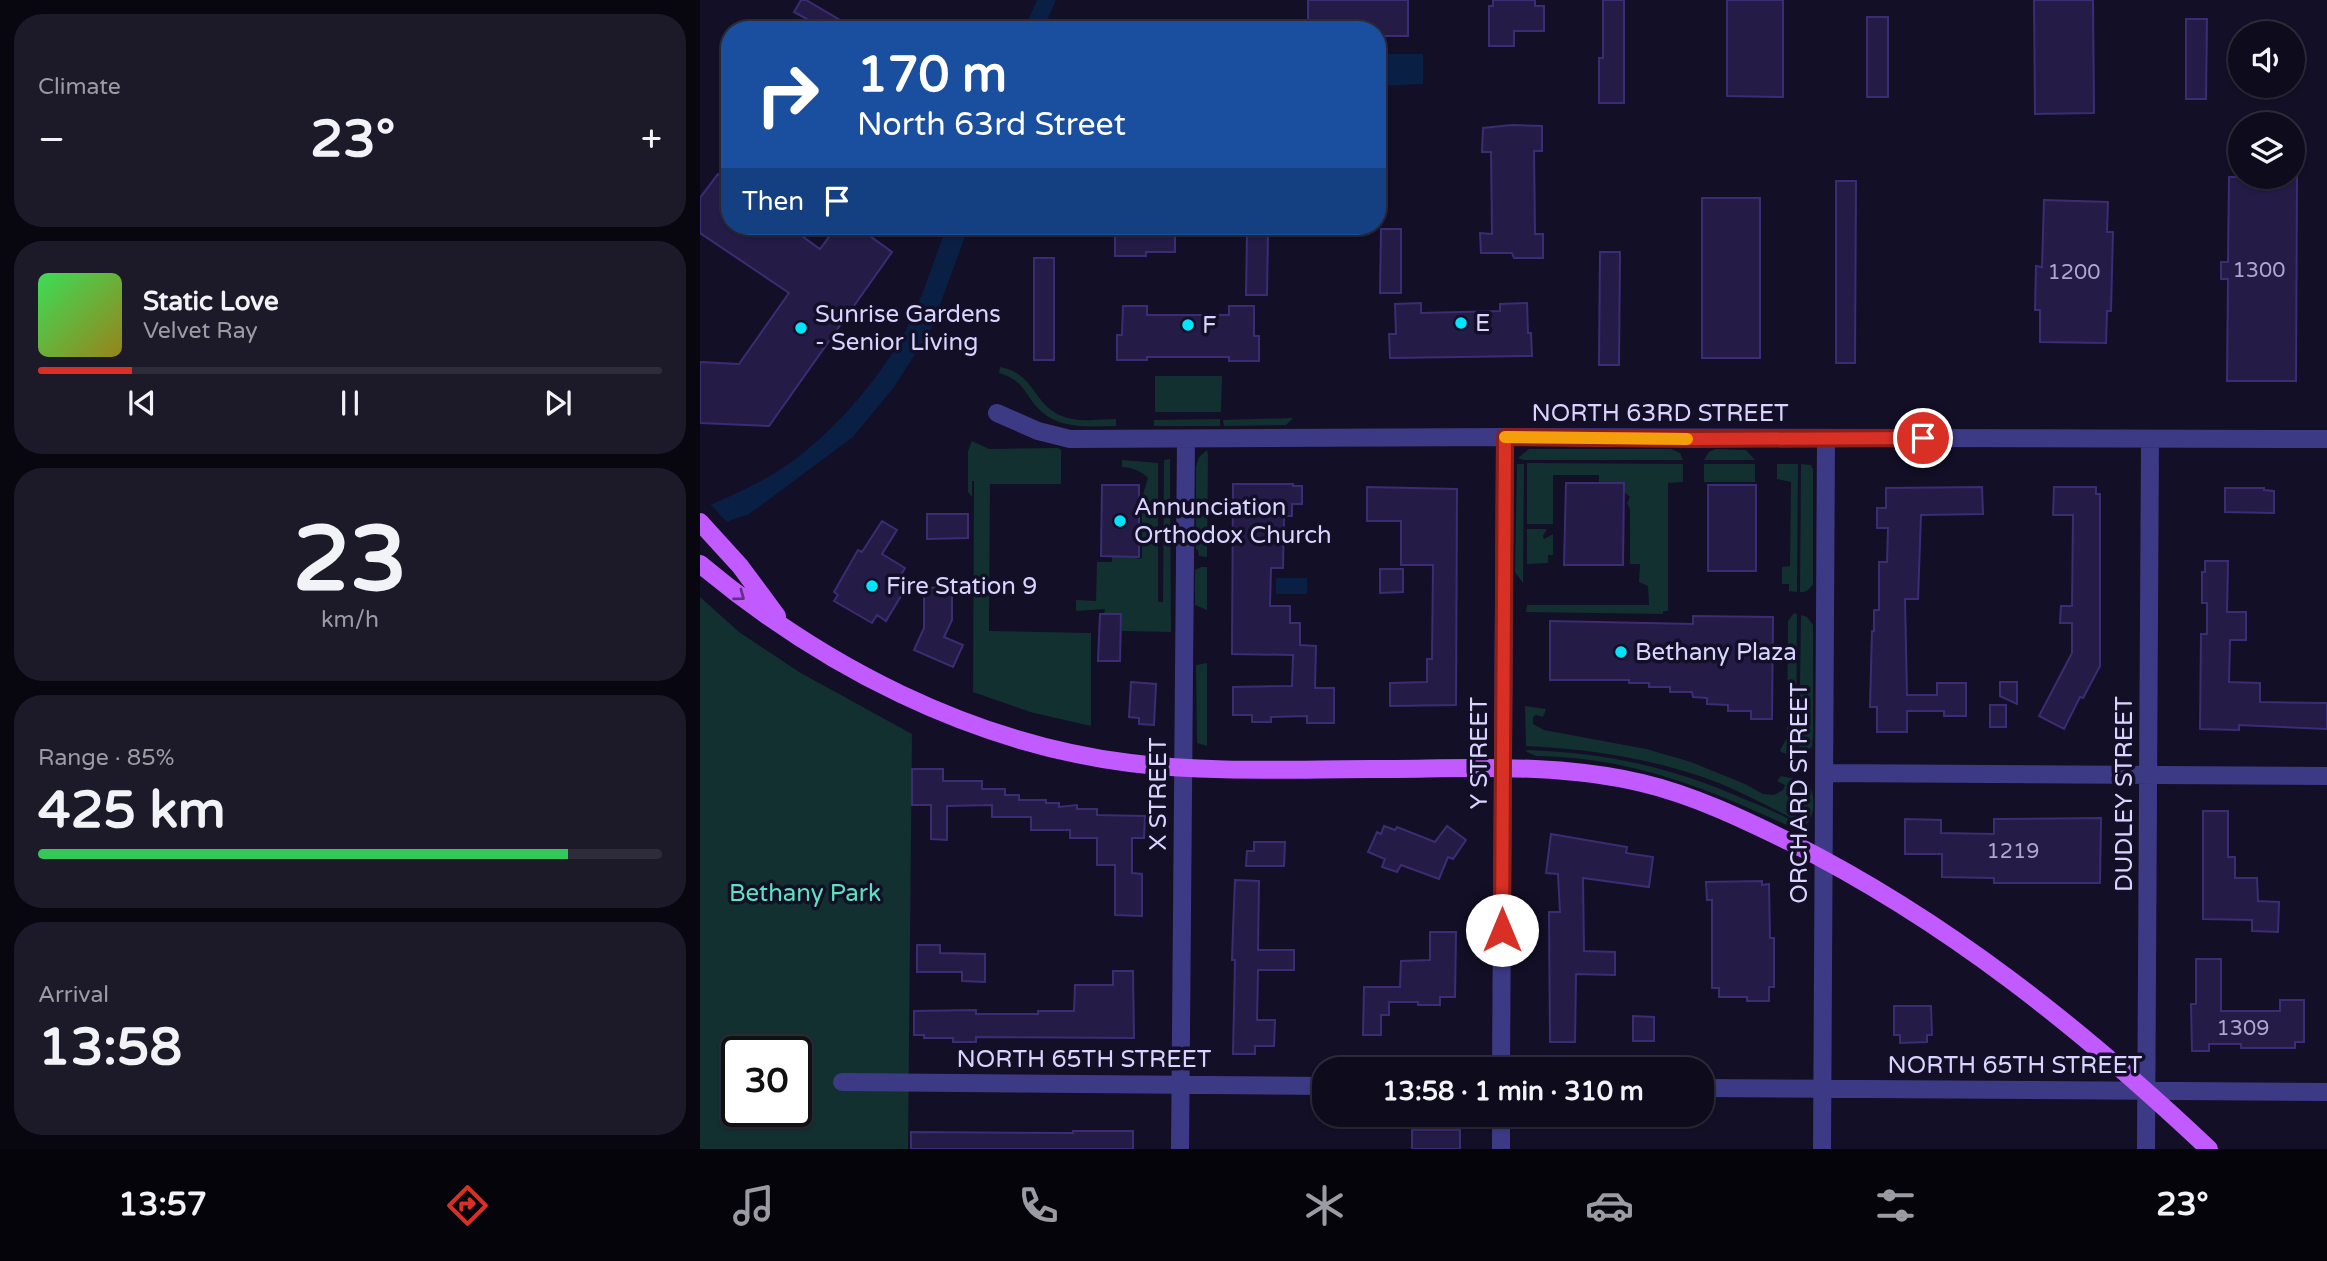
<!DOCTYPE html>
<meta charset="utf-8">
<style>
body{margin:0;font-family:"Varela Round",sans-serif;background:#1c1929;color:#f1f3f6;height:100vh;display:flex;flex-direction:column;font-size:26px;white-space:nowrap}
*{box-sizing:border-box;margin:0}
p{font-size:23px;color:#9b9ba3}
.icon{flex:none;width:38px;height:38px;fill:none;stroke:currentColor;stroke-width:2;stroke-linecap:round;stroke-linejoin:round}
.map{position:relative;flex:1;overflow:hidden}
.details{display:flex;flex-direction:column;gap:14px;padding:14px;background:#08060f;width:700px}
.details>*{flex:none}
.hud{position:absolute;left:21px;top:21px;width:665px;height:214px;border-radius:28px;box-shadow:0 2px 5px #0004,0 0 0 2px #2e2b3b;background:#1a4fa0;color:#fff;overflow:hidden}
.tools{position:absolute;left:1528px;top:21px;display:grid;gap:14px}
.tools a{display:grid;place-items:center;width:77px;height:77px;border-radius:50%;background:#0e0b1c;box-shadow:0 2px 5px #0004,0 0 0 2px #2e2b3b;font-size:35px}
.speed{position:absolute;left:21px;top:1036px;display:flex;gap:14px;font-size:35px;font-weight:700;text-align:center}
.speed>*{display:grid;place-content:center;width:91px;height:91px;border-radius:50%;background:#0e0b1c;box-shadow:0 2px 5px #0004,0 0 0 2px #2e2b3b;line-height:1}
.speed .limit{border:4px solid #111;border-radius:10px;background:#fff;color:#111}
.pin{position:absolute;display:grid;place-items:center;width:60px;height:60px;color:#fff;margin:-30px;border:4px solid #fff;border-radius:50%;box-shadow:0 2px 7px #0007}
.me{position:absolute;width:77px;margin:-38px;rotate:0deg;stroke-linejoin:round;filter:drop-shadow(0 0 5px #0008)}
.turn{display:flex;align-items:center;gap:24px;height:147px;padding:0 21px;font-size:32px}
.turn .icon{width:91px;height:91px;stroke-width:2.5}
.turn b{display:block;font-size:49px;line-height:60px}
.then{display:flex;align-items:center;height:66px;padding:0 21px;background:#0003;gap:14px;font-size:26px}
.big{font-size:52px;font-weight:800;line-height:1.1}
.details .tile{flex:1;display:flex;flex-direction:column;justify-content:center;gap:10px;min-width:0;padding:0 24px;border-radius:28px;background:#1c1929}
.details .dial{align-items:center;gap:0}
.dial b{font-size:91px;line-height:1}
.song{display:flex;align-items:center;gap:21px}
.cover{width:84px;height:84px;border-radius:10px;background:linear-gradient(135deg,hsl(130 70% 55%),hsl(50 70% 35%))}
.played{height:7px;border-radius:4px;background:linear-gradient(90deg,#d93025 15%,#2e2b3b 15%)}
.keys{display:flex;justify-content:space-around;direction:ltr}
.heat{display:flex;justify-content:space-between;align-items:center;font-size:38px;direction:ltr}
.charge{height:10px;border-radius:5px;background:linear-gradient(90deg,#34c759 85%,#2e2b3b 0)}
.trip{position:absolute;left:612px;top:1057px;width:402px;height:70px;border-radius:28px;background:#0e0b1c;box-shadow:0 2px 5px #0004,0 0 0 2px #2e2b3b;font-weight:800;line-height:70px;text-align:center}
.menu{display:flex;height:112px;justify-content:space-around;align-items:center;background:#06040b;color:#9b9ba3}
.menu .icon{width:49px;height:49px}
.menu .active{color:#d93025}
.menu b{font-size:32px;color:#f1f3f6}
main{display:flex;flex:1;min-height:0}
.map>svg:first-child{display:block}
</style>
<main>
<section class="details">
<div class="tile"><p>Climate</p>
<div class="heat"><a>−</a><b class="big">23°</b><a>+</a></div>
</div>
<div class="tile">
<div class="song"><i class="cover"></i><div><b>Static Love</b><p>Velvet Ray</p></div></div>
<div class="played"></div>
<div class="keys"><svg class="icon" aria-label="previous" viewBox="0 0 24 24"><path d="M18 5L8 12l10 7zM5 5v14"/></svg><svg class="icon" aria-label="pause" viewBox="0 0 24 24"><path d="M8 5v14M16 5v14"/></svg><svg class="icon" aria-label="next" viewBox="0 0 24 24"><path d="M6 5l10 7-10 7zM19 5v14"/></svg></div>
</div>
<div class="tile dial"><b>23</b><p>km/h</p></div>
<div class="tile"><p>Range · 85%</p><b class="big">425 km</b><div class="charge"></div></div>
<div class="tile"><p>Arrival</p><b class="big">13:58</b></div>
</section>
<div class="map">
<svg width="1627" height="1149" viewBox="0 0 1627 1149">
<rect width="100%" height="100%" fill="#130f26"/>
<!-- green -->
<path fill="#12302f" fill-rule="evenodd" d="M 300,367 C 335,373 333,405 362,416 C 378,423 399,419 416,419 L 416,426 C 391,426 362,430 342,412 C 324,397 327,381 299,373 Z
M 455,376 L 522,376 L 521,412 L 455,412 Z
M 593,418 L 586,425 L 524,426 L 523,420 Z
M 520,419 L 520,426 L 454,426 L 454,420 Z
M 272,441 L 289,449 L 358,448 L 361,450 L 361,484 L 290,484 L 289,631 L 391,633 L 391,726 L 330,712 L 273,692 L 274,481 L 272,481 L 272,497 L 268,492 L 268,451 Z
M 829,449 L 971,449 L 980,453 L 983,460 L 824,460 L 818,458 Z
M 1016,449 L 1046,450 L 1055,460 L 1004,460 L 1009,452 Z
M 507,450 L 508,455 L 507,557 L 499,556 L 498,550 L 496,549 L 496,467 L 499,457 Z
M 470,459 L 471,632 L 422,631 L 421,614 L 404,614 L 405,609 L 376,611 L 376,600 L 396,601 L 397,562 L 412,562 L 412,556 L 435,557 L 438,559 L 442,558 L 442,498 L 448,478 C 442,471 430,467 422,467 L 422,460 L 458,463 L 458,602 L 463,602 L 464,460 Z
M 827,463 L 983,464 L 983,482 L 968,483 L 968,611 L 963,611 L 963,614 L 826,612 L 827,605 L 949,605 L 948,586 L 939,582 L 940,564 L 930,564 L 930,509 L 927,503 L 930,497 L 924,492 L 924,484 L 899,483 L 899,475 L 853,475 L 853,524 L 827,524 Z
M 817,464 L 824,464 L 823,583 L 815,572 Z
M 1004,464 L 1055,464 L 1055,482 L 1004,482 Z
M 1077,464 L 1098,464 L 1097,592 L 1089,591 L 1089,584 L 1082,584 L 1082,567 L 1090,566 L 1091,482 L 1077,479 Z
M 1101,464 L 1111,465 L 1113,469 L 1113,584 C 1110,589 1106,593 1100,592 Z
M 827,529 L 847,529 L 843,536 L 844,539 L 853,534 L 853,555 L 848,555 L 848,563 L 827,564 Z
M 501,567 L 507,567 L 507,610 L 495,605 L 495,570 Z
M 0,597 L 39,632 L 99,672 L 212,734 L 208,1149 L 0,1149 ZM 37,1052 L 96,1052 L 96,1111 L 37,1111 Z
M 1094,613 L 1097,614 L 1096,757 L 1081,752 L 1080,750 L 1087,738 L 1088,621 Z
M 1101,615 L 1107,617 L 1113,625 L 1113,735 L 1112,747 L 1099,757 Z
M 507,663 L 507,746 L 497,743 L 496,665 Z
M 825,706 L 846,709 L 843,717 L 836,715 L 833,717 L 833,724 L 844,730 L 946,749 L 991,762 L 1045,784 L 1063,794 L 1074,795 L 1083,790 L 1085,785 L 1077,781 L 1081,776 L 1096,779 L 1096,820 C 1071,808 1045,794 1019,783 C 956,759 892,749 826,746 Z
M 828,750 C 908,753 971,767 1044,799 C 1063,807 1086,815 1102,828 L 1093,828 C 1009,789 931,757 836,756 L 825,751 Z
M 1100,779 C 1116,783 1117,812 1107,824 L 1099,821 Z"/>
<!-- water -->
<path fill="#0a1f44" d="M 337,0 L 356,0 L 343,30 L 324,30 Z
M 677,54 L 723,54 L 723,84 L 677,86 Z
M 247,226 L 269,226 L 231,329 L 194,387 L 153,437 L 49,514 L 0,531 L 0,509 C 31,496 63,482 90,463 C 133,432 178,381 203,335 C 222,301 233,262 247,226 Z
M 576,578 L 607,578 L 607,594 L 576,594 Z"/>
<!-- pier -->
<path fill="#130f26" d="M 8,502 L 29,524 L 0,534 L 0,506 Z"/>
<!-- building -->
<path fill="#241b47" stroke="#3b2d73" stroke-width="2" d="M 101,0 L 106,0 L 157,30 L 127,30 L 94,12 Z
M 608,0 L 708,0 L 708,36 L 677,36 L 677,30 L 608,30 Z
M 793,0 L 835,0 L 835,6 L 844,6 L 844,31 L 814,31 L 814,46 L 789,46 L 789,6 L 793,6 Z
M 903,0 L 924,0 L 924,103 L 899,103 L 899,58 L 903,58 Z
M 1027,0 L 1083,0 L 1083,97 L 1027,96 Z
M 1334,0 L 1393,0 L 1394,113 L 1335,114 Z
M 1167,17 L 1188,17 L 1188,97 L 1167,97 Z
M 1486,19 L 1507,19 L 1506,99 L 1486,99 Z
M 812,125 L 842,126 L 842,151 L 834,151 L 835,234 L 843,234 L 843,258 L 814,258 L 812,253 L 781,253 L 780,233 L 792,234 L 791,152 L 782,152 L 783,128 Z
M 18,174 L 30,183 L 30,226 L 88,226 L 120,249 L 137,226 L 156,226 L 192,252 L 69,426 L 0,423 L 0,362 L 39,364 L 89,293 L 0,233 L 0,198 Z
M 1529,177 L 1597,177 L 1596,381 L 1527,381 L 1528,279 L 1521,279 L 1521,262 L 1528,262 Z
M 1136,181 L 1156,181 L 1155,363 L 1136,363 Z
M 1002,198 L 1060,198 L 1060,358 L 1002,358 Z
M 1344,200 L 1408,202 L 1407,232 L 1413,232 L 1411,311 L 1407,311 L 1406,343 L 1340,342 L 1340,310 L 1335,310 L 1336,266 L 1342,267 Z
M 425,226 L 467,226 L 467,233 L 475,233 L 475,252 L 446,252 L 446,256 L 415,256 L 415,230 L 425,230 Z
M 681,229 L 701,229 L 701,293 L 680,293 Z
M 547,232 L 568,232 L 567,295 L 546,295 Z
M 900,252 L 920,252 L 919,365 L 899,365 Z
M 334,258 L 354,258 L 354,360 L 334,360 Z
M 721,303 L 721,313 L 800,311 L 800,304 L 827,303 L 828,333 L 831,333 L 832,356 L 690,358 L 689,334 L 696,334 L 695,304 Z
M 423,306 L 447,306 L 447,315 L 529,315 L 529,306 L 554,306 L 554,336 L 559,336 L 559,361 L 529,361 L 529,357 L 447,357 L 447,360 L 417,360 L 417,335 L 422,335 Z
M 866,483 L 924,483 L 923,565 L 864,565 Z
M 533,484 L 593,484 L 593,486 L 602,486 L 602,504 L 592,504 L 592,516 L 584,516 L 583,568 L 571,568 L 570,606 L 590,606 L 590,623 L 600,623 L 600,645 L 616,646 L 615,688 L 634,688 L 634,723 L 607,723 L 607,716 L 571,717 L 571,722 L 552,722 L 552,715 L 533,715 L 533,687 L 592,686 L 593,655 L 532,654 Z
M 402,485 L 439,485 L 439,557 L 401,556 Z
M 1008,485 L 1056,485 L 1056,571 L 1008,571 Z
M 667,487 L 757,489 L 756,705 L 690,706 L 690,683 L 727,682 L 727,659 L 732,659 L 733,565 L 701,565 L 701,521 L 667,521 Z
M 1282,487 L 1283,514 L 1221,515 L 1218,599 L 1205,599 L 1207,695 L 1237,695 L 1237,683 L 1266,683 L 1266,716 L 1244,716 L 1244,711 L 1207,711 L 1207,732 L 1177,732 L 1177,707 L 1170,707 L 1172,631 L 1174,631 L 1174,610 L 1179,610 L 1179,562 L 1187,562 L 1188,528 L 1177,528 L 1177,508 L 1186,508 L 1186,488 Z
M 1354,487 L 1396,487 L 1396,494 L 1400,494 L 1400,666 L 1383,698 L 1380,697 L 1364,729 L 1339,716 L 1372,653 L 1372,623 L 1360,623 L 1361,606 L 1372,606 L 1373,515 L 1353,515 Z
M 1525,488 L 1564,488 L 1564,490 L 1574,491 L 1574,513 L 1525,512 Z
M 227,514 L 268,514 L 268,538 L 227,539 Z
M 182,521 L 197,530 L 182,554 L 205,568 L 201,575 L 210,581 L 186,621 L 177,615 L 172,623 L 134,601 L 138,595 L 134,592 L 158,550 L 162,552 Z
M 1505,561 L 1528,561 L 1527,612 L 1546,612 L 1546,640 L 1530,640 L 1529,682 L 1560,683 L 1560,702 L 1627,703 L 1627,729 L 1539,725 L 1539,730 L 1500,729 L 1501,634 L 1507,634 L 1507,603 L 1502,603 L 1502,572 L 1505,572 Z
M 680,569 L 703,569 L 703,592 L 680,593 Z
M 252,587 L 252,620 L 244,637 L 263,645 L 253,667 L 214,650 L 224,628 L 224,588 Z
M 400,614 L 421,614 L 420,661 L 398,661 Z
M 993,616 L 1073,617 L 1072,719 L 1051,719 L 1051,711 L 1028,711 L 1028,705 L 1007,704 L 1007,698 L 993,697 L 992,692 L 970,692 L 970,687 L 949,687 L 949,683 L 929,683 L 929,680 L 850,680 L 850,621 L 993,624 Z
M 431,682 L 456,684 L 454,725 L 439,724 L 439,718 L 429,717 Z
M 1300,682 L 1317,682 L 1317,704 L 1300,696 Z
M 1290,705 L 1306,705 L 1306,727 L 1290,727 Z
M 212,769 L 243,769 L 243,781 L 282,781 L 282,789 L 305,789 L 305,795 L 319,795 L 319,800 L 346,800 L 346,803 L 359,803 L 359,807 L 377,805 L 377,809 L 397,809 L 397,815 L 445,816 L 444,838 L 432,838 L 432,873 L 442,874 L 442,916 L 415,915 L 415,865 L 397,865 L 397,838 L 370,838 L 370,830 L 331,830 L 331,817 L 292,817 L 292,805 L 247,806 L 247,840 L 231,839 L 231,805 L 212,805 Z
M 1503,811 L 1528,811 L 1528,857 L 1535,857 L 1535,878 L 1557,878 L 1558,901 L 1579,902 L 1578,932 L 1552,931 L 1552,920 L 1503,919 Z
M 1401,818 L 1400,883 L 1294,883 L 1294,878 L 1242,877 L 1242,854 L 1205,854 L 1205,819 L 1241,820 L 1241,833 L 1294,834 L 1294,819 Z
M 684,826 L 695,830 L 697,827 L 735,842 L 747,826 L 766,840 L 753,859 L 748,857 L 739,879 L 701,865 L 697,872 L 682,867 L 685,859 L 668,852 L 677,832 L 681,834 Z
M 851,834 L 927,847 L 926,853 L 953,857 L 949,887 L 883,878 L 884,951 L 915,952 L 915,975 L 876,974 L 875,1042 L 850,1042 L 849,912 L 860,912 L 858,874 L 846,873 Z
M 554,842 L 585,842 L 584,866 L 546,866 L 547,851 L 554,851 Z
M 535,880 L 559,881 L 558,950 L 594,950 L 594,970 L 558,970 L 557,1020 L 575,1020 L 574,1046 L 555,1046 L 555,1054 L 533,1054 L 535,960 L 532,960 L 533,930 Z
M 1062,881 L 1062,885 L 1069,884 L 1070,938 L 1074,938 L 1074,987 L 1069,987 L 1069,1001 L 1047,1001 L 1047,997 L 1019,997 L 1019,988 L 1012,988 L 1012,900 L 1007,900 L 1006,882 Z
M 730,932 L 756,932 L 755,997 L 740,997 L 740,1005 L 718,1005 L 718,1002 L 689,1002 L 689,1015 L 681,1015 L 681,1035 L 663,1035 L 664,987 L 700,987 L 701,961 L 730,960 Z
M 217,945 L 240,945 L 240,953 L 285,954 L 285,982 L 262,981 L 262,972 L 217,972 Z
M 1496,959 L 1521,959 L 1521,1011 L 1580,1011 L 1580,1000 L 1604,1000 L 1604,1042 L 1595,1042 L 1595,1048 L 1541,1048 L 1541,1044 L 1509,1044 L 1509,1051 L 1492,1051 L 1491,1004 L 1496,1004 Z
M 413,971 L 433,971 L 434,1038 L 276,1037 L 276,1042 L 253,1042 L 253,1038 L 224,1038 L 224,1035 L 214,1035 L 214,1011 L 276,1010 L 276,1014 L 338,1014 L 338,1011 L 374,1011 L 375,985 L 413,985 Z
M 1194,1006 L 1231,1006 L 1232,1035 L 1227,1035 L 1227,1042 L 1200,1043 L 1200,1035 L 1194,1035 Z
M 933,1016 L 954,1017 L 954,1041 L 933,1041 Z
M 712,1130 L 760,1130 L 760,1149 L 712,1149 Z
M 373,1131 L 433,1131 L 433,1149 L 211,1149 L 211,1132 L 373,1133 Z"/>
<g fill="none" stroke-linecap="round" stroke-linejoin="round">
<!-- minor -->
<path stroke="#3d3a85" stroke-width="18" d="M 297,413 L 338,431 L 370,439 L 805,437 L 1627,439
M 1124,773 L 1627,776
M 801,1069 L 805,437
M 142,1082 L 625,1086
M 1003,1088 L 1627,1092
M 480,1149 L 486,439
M 801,1149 L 801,1115
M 1122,1149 L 1126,438
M 1446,1149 L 1450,439"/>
<!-- major -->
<path stroke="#c25bff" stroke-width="18" d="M 0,522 L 40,566 L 77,616
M 0,564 C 122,666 271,743 430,763 C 510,773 592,769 673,769 C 762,769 855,762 942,783 C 993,795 1043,819 1090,842 C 1247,921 1382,1029 1509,1149"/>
</g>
<!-- one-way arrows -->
<defs><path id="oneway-chevron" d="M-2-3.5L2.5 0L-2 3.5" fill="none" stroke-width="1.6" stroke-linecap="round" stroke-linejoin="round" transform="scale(1.75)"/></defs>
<use stroke="#623188" href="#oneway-chevron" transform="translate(40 596) rotate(37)"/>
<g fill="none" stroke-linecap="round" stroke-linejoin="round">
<!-- route casing -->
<g stroke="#8d1f18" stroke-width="18">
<path id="route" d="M 802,930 L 805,437 L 994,439 L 1223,438"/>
</g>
<!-- route -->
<use href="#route" stroke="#d93025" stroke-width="12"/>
<!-- slow -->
<path stroke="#f59e0b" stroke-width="12" d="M 805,437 L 987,439"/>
</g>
<!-- markers -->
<g fill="#00e5ff" stroke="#130f26" stroke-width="2.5">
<circle cx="761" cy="323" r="7"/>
<circle cx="488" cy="325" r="7"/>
<circle cx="101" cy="328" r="7"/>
<circle cx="420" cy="521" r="7"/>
<circle cx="172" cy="586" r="7"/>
<circle cx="921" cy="652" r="7"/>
</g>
<g text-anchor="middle" stroke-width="7" stroke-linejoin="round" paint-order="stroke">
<!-- number labels -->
<g font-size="21" fill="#aca6d1">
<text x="1559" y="277">1300</text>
<text x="1374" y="279">1200</text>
<text x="1313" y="858">1219</text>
<text x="1543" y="1035">1309</text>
</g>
<!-- poi labels -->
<g font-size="24" fill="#d9d4ff" stroke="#130f26" text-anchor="start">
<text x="115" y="322">Sunrise Gardens<tspan x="115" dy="28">- Senior Living</tspan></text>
<text x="775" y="331">E</text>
<text x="502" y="333">F</text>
<text x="434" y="515">Annunciation<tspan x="434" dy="28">Orthodox Church</tspan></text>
<text x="186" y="594">Fire Station 9</text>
<text x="935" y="660">Bethany Plaza</text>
</g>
<!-- street labels -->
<g font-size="24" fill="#d9d4ff" stroke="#130f26">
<text x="960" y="421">NORTH 63RD STREET</text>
<text transform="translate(779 753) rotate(-90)" y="8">Y STREET</text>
<text transform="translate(1099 793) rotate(-90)" y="8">ORCHARD STREET</text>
<text transform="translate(458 794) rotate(-90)" y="8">X STREET</text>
<text transform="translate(1424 794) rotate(-90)" y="8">DUDLEY STREET</text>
<text x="384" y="1067">NORTH 65TH STREET</text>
<text x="1315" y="1073">NORTH 65TH STREET</text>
</g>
<!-- park labels -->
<g font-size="24" fill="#5fe0c0" stroke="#130f26">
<text x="105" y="901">Bethany Park</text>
</g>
</g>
</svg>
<div class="tools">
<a><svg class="icon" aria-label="sound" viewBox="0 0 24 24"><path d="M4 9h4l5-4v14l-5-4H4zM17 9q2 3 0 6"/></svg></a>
<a><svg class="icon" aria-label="layers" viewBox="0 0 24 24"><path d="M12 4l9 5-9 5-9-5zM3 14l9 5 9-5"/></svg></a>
</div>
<div class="speed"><div class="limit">30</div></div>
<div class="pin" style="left:1223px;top:438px;background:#d93025"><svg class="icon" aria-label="arrive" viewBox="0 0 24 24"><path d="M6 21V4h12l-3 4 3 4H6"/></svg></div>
<svg class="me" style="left:802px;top:930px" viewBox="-20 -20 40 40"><circle r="19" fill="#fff"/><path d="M0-13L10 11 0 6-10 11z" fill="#d93025"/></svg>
<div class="trip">13:58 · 1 min · 310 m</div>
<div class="hud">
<div class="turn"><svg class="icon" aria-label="right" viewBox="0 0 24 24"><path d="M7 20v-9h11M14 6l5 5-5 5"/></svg><div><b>170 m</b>North 63rd Street</div></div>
<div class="then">Then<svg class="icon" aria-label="arrive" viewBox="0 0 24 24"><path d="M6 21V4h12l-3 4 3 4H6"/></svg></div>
</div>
</div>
</main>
<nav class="menu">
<b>13:57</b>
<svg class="icon active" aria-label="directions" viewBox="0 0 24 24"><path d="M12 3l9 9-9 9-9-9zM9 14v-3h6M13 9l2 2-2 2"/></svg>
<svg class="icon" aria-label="music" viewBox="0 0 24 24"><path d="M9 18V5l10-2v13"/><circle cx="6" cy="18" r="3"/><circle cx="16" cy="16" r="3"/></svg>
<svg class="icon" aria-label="phone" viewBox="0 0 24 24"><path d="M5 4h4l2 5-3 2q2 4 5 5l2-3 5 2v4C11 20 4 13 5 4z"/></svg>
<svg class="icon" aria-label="climate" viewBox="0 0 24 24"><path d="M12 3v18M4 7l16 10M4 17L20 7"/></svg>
<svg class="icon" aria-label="car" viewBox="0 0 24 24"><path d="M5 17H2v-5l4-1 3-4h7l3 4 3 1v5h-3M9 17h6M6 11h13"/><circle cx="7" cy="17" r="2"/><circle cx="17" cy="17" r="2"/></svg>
<svg class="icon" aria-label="filters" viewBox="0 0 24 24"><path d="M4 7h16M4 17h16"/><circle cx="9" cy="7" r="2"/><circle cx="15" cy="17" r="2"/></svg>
<b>23°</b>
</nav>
